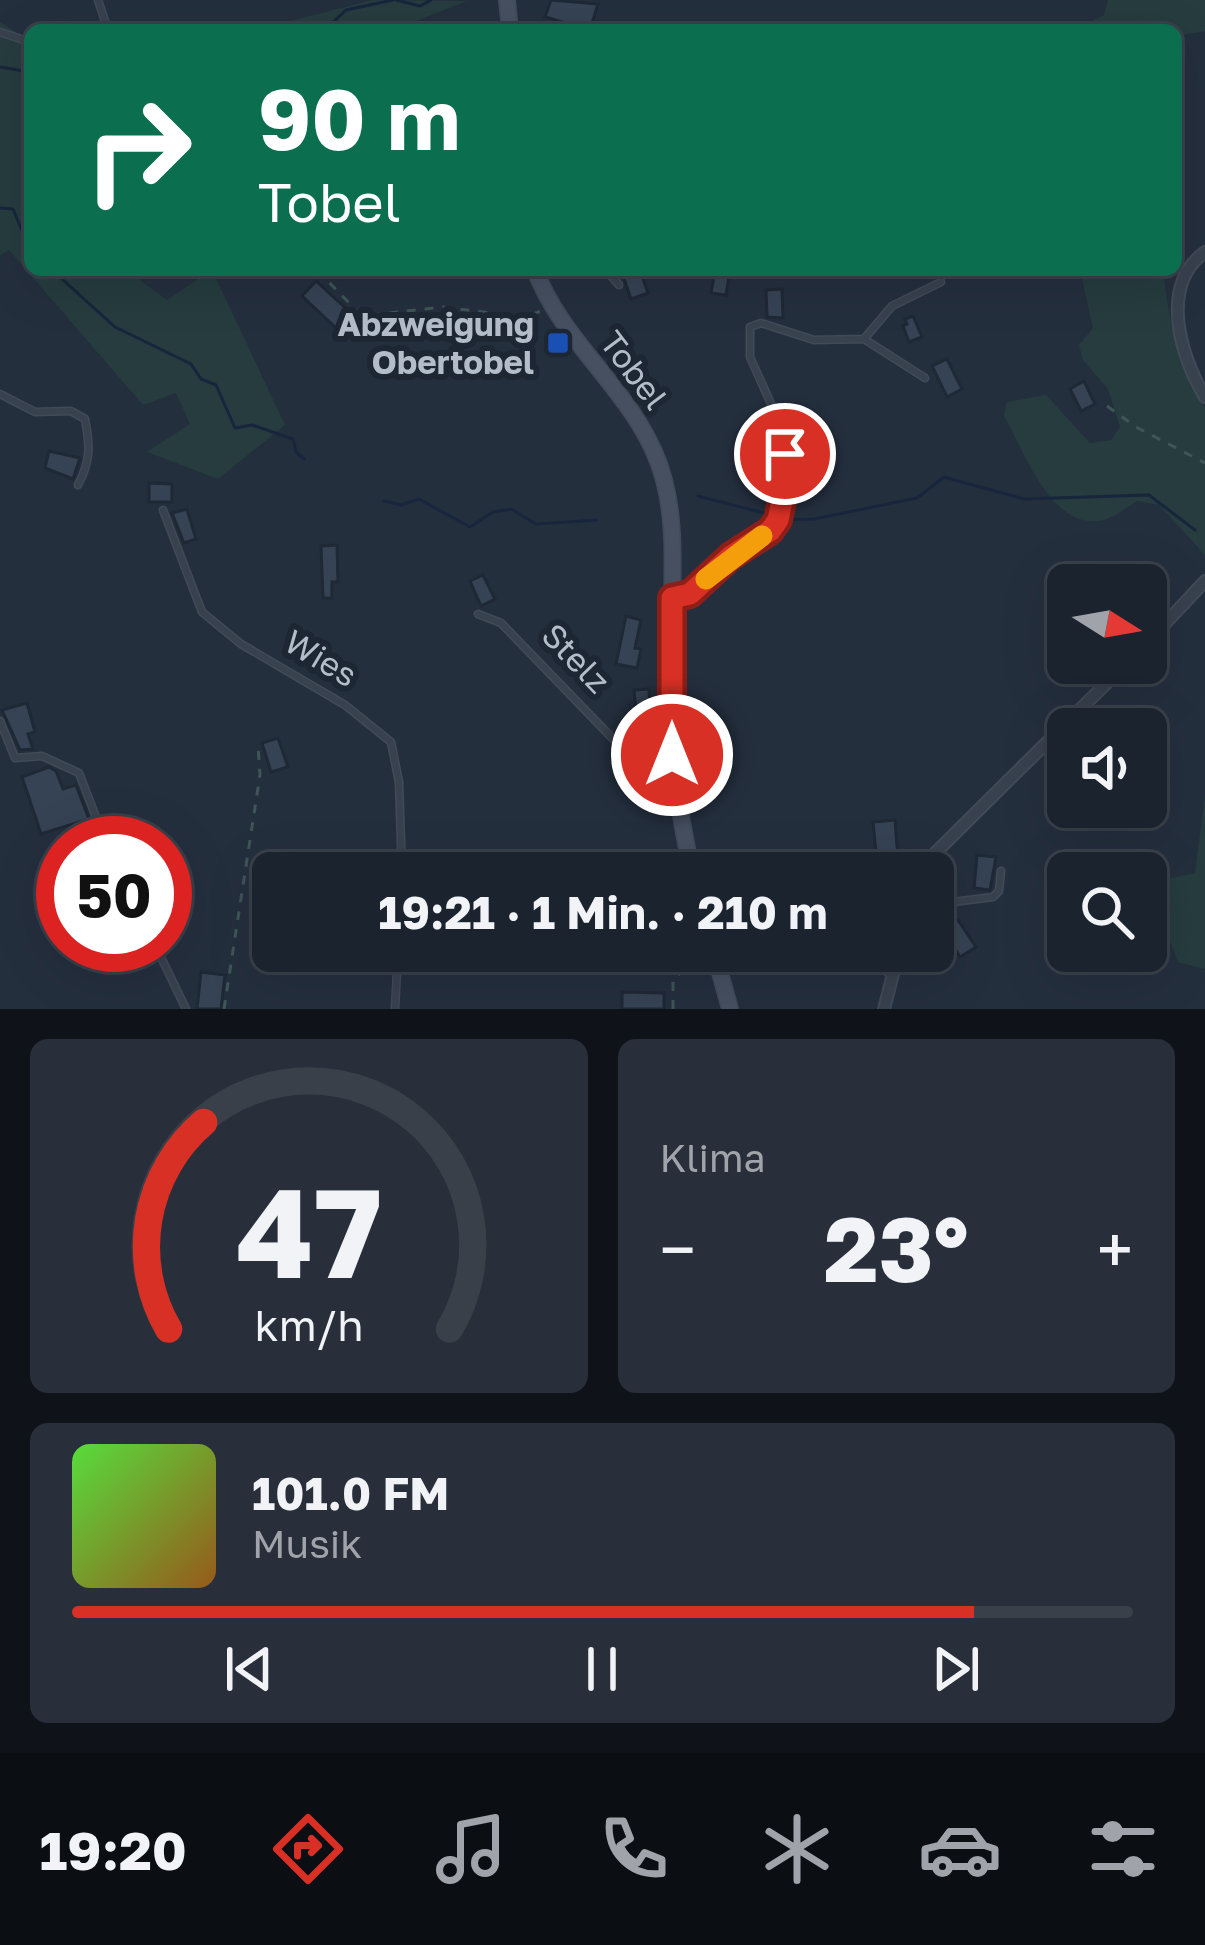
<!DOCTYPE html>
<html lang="de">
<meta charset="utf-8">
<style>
body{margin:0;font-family:"Golos Text",sans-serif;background:#282f3a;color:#f1f3f6;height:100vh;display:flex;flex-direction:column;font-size:45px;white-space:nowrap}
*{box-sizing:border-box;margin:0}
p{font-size:39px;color:#a0a4aa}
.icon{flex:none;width:66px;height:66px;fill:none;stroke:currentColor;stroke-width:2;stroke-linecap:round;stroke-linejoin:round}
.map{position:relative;height:1009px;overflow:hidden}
.sheet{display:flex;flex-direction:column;gap:30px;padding:30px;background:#0f1319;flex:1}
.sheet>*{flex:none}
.top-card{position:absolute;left:24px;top:24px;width:1158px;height:252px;border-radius:18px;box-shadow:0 12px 48px #0002,0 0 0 3px #39404a;background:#0b6e4f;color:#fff;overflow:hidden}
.needle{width:78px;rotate:101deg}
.tools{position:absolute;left:1047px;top:564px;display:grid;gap:24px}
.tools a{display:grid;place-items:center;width:120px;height:120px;border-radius:18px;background:#1b232e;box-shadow:0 12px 48px #0002,0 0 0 3px #39404a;font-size:60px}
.speed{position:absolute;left:36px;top:816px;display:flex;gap:24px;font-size:60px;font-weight:700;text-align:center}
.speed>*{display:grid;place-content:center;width:156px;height:156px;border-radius:50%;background:#1b232e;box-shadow:0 12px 48px #0002,0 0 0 3px #39404a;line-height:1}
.speed .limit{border:18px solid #d22;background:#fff;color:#111}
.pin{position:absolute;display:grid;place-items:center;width:102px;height:102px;color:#fff;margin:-51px;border:6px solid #fff;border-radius:50%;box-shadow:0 3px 12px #0007}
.me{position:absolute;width:132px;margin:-66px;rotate:0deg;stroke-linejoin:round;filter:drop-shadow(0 0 9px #0008)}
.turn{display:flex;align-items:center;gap:42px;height:252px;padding:0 36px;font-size:54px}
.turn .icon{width:156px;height:156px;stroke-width:2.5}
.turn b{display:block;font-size:84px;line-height:102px}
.big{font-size:90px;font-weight:700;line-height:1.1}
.sheet .tile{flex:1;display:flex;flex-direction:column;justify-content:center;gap:18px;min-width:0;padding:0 42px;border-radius:18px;background:#282f3a}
.sheet .dial{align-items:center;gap:0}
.dial svg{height:312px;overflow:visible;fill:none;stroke:#39404a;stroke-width:7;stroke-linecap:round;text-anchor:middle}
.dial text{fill:#f1f3f6;stroke:none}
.song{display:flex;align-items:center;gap:36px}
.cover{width:144px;height:144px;border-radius:18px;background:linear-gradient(135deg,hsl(110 70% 55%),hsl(30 70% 35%))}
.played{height:12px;border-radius:6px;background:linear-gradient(90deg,#d93025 85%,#39404a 85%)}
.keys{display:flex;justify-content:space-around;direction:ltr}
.heat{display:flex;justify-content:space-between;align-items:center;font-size:66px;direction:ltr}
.sheet .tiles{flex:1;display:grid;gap:30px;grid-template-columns:1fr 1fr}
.tile:last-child{grid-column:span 2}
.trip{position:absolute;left:252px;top:852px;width:702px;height:120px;border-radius:18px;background:#1b232e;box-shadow:0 12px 48px #0002,0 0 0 3px #39404a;font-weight:700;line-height:120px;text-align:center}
.dock{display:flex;height:192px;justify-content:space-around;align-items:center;background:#0b0e12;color:#a0a4aa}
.dock .icon{width:84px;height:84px}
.dock .current{color:#d93025}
.dock b{font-size:54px;color:#f1f3f6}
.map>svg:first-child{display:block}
</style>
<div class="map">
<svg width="1205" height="1009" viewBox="0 0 1205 1009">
<rect width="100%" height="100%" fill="#242f3e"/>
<!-- green -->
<path fill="#263c3f" d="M 373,0 L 467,1 L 394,30 L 254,30 Z
M 1108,0 L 1205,0 L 1205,31 L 1176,36 L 1176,30 L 1073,30 L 1104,15 Z
M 0,22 L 30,41 L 30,270 L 126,270 L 167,300 L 212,270 L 285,425 L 218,479 L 147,452 L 190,424 L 176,393 L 143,405 L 9,250 L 0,255 Z
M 1080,270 L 1163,270 C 1169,320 1177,364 1205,407 L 1205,555 L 1159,505 L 1137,501 C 1127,507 1114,518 1103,520 C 1052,532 1024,451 1004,416 L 1007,402 L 1046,395 L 1090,443 L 1111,440 L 1120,427 L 1108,389 L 1083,360 L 1079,345 L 1093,328 Z
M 1205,795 L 1205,969 L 1178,962 L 1147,883 L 1195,873 Z"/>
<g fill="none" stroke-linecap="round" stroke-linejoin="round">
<!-- stream -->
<path stroke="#17263c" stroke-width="3" d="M 396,0 L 420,6 L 431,0
M 325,30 L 346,10 L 393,0
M 0,67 L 30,72
M 0,208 L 13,209 L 30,250
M 52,270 L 115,327 L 191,364 L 201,379 L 216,385 L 235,428 L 252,425 L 293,439 L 296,452 L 304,459
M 698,496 L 768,514
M 384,501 L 401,505 L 419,499 L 470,527 L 493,512 L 511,509 L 536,524 L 597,520
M 784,520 L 814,519 L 917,498 L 944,477 L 1024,499 L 1149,495 L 1195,530"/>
</g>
<!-- building -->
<path fill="#364354" stroke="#1f2835" stroke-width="3" d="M 551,0 L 598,4 L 590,30 L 545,17 Z
M 621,270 L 640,270 L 648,293 L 631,299 Z
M 715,270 L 730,270 L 726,295 L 711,293 Z
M 316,281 L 352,314 L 337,329 L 302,296 Z
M 782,289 L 783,318 L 767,317 L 766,290 Z
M 913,316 L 922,337 L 909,342 L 903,326 L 907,324 L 905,319 Z
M 947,359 L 962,389 L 947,397 L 932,366 Z
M 1084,381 L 1095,404 L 1081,411 L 1070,389 Z
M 49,451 L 80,458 L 73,479 L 45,468 Z
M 149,483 L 172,484 L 172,502 L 149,502 Z
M 187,509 L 196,539 L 184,543 L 172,513 Z
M 337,545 L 338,582 L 332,582 L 332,598 L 323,598 L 321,546 Z
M 483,575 L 495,599 L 481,606 L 470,581 Z
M 626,616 L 641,620 L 635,648 L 641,649 L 637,668 L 616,664 Z
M 649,689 L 650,710 L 636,711 L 634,690 Z
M 27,703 L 35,732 L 28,734 L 33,749 L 20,750 L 2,710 Z
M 278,738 L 288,767 L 271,772 L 262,743 Z
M 49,767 L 56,771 L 63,789 L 76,785 L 89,819 L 41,834 L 22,777 Z
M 895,820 L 898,859 L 877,863 L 873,822 Z
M 977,855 L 996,857 L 990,890 L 974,888 Z
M 958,920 L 976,947 L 960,957 L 943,930 Z
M 201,972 L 225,975 L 221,1009 L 197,1009 Z
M 622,992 L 664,993 L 664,1009 L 622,1009 Z"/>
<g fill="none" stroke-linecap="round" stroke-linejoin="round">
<!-- lane casing -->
<g stroke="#414a57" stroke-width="9">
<path id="lane" d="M 98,0 L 108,30
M 0,32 L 30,42
M 606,270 L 619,285
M 864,339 L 892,306 L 941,282
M 0,394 L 35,412 L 71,411 L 85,419 C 90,445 91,461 78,485
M 163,510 L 202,612 L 241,644 L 345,705 L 391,742 L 399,782 L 402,873
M 676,599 L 690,594 L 731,556 L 771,531 L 778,520 L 785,454 L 781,426 L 750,357 L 750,327 L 761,323 L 814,340 L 864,339 L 925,378
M 478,614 L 501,623 L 617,743 L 638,754 L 672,755
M 0,721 L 15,758 L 42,756 L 79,773 L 106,843
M 876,873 L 904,865 L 917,870
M 933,893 L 945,903 L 993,897 L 999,891 L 1001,871
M 155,945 L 186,1009
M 852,951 L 890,974
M 395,1009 L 398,951"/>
</g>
<!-- street casing -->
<g stroke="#414a57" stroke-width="14">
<path id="street" d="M 1205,252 C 1159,285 1180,356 1205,397
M 1146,644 L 1205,581
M 915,873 L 1127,663
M 884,1009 L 899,951"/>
</g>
<!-- secondary casing -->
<g stroke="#414a57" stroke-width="18">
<path id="secondary" d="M 507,0 L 510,30
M 535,270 C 565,349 643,398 664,480 C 676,525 672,572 672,617 C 672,705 670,788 693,873
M 714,951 L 730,1009"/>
</g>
<!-- path -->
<path stroke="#3f5557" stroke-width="3" stroke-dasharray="9 9" stroke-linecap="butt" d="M 317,270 L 358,312 L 371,315 L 443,307 L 524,317 L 541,311
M 1107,406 L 1136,427 L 1205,463
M 224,1009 L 260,775 L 258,746
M 673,1009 L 673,981 L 698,952"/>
<!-- lane -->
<use href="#lane" stroke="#38414e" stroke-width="6"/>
<!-- street -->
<use href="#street" stroke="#38414e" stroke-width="10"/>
<!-- secondary -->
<use href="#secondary" stroke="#465061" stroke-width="15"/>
</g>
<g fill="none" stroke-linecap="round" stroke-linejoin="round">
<!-- route casing -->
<g stroke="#8d1f18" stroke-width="30">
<path id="route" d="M 672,755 L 672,598 L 690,594 L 731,556 L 770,531 L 778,520 L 783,496 L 785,454"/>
</g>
<!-- route -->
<use href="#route" stroke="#d93025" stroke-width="21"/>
<!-- slow -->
<path stroke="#f59e0b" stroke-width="21" d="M 706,579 L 762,536"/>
</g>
<!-- markers -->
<rect fill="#1a4fb4" stroke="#1d2633" stroke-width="4.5" x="546" y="331" width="24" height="24" rx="6"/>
<g text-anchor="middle" stroke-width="12" stroke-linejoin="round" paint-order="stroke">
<!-- poi labels -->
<g font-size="33" font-weight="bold" fill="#b4bcc9" stroke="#1d2633" text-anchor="end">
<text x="534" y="336">Abzweigung<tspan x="534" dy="38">Obertobel</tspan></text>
</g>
<!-- street labels -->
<g font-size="33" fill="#b4bcc9" stroke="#1d2633">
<text transform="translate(634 370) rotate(53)" y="12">Tobel</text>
<text transform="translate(321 658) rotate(31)" y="12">Wies</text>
<text transform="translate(576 658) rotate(46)" y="12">Stelz</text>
</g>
</g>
</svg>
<div class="tools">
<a><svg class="needle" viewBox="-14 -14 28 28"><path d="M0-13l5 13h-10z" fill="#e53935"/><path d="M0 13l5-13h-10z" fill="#a0a4aa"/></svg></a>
<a><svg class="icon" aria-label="sound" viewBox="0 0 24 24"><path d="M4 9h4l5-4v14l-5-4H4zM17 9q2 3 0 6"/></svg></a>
<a><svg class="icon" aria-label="search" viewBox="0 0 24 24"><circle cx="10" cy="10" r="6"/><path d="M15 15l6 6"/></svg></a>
</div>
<div class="speed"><div class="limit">50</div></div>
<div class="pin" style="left:785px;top:454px;background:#d93025"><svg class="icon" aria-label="arrive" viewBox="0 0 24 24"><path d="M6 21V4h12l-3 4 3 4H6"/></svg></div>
<svg class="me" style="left:672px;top:755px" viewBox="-20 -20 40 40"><circle r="17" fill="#d93025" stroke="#fff" stroke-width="3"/><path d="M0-11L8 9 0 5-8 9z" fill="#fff"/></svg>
<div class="trip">19:21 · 1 Min. · 210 m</div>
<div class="top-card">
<div class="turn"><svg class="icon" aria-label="right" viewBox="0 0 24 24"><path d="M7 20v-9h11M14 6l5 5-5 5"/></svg><div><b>90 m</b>Tobel</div></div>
</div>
</div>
<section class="sheet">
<div class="tiles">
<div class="tile dial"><svg viewBox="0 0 100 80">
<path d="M14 69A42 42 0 1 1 86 69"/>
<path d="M14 69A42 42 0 0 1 23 16" stroke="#d93025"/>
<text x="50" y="56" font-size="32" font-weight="700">47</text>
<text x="50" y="72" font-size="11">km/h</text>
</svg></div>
<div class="tile"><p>Klima</p>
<div class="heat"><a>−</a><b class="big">23°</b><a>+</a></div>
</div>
<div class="tile">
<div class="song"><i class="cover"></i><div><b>101.0 FM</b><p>Musik</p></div></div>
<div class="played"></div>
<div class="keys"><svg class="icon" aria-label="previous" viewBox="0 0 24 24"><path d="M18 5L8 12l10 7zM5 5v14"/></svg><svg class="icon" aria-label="pause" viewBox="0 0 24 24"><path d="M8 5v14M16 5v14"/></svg><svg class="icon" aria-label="next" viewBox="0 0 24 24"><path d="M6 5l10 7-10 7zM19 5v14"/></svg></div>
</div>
</div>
</section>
<nav class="dock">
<b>19:20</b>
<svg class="icon current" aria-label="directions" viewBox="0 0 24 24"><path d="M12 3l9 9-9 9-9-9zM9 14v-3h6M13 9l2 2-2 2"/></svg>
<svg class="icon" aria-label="music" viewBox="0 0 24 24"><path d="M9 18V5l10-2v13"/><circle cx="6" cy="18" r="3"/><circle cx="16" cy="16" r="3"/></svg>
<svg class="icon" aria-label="phone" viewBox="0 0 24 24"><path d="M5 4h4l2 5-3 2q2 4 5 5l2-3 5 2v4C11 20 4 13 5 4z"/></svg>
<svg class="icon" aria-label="climate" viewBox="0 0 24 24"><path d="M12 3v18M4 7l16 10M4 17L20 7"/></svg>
<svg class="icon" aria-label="car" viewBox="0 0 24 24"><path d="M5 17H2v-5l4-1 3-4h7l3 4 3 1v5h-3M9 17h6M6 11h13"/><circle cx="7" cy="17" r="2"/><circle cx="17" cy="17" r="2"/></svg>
<svg class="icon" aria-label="filters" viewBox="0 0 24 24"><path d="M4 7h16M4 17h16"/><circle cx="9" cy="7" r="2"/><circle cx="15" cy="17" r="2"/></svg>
</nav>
